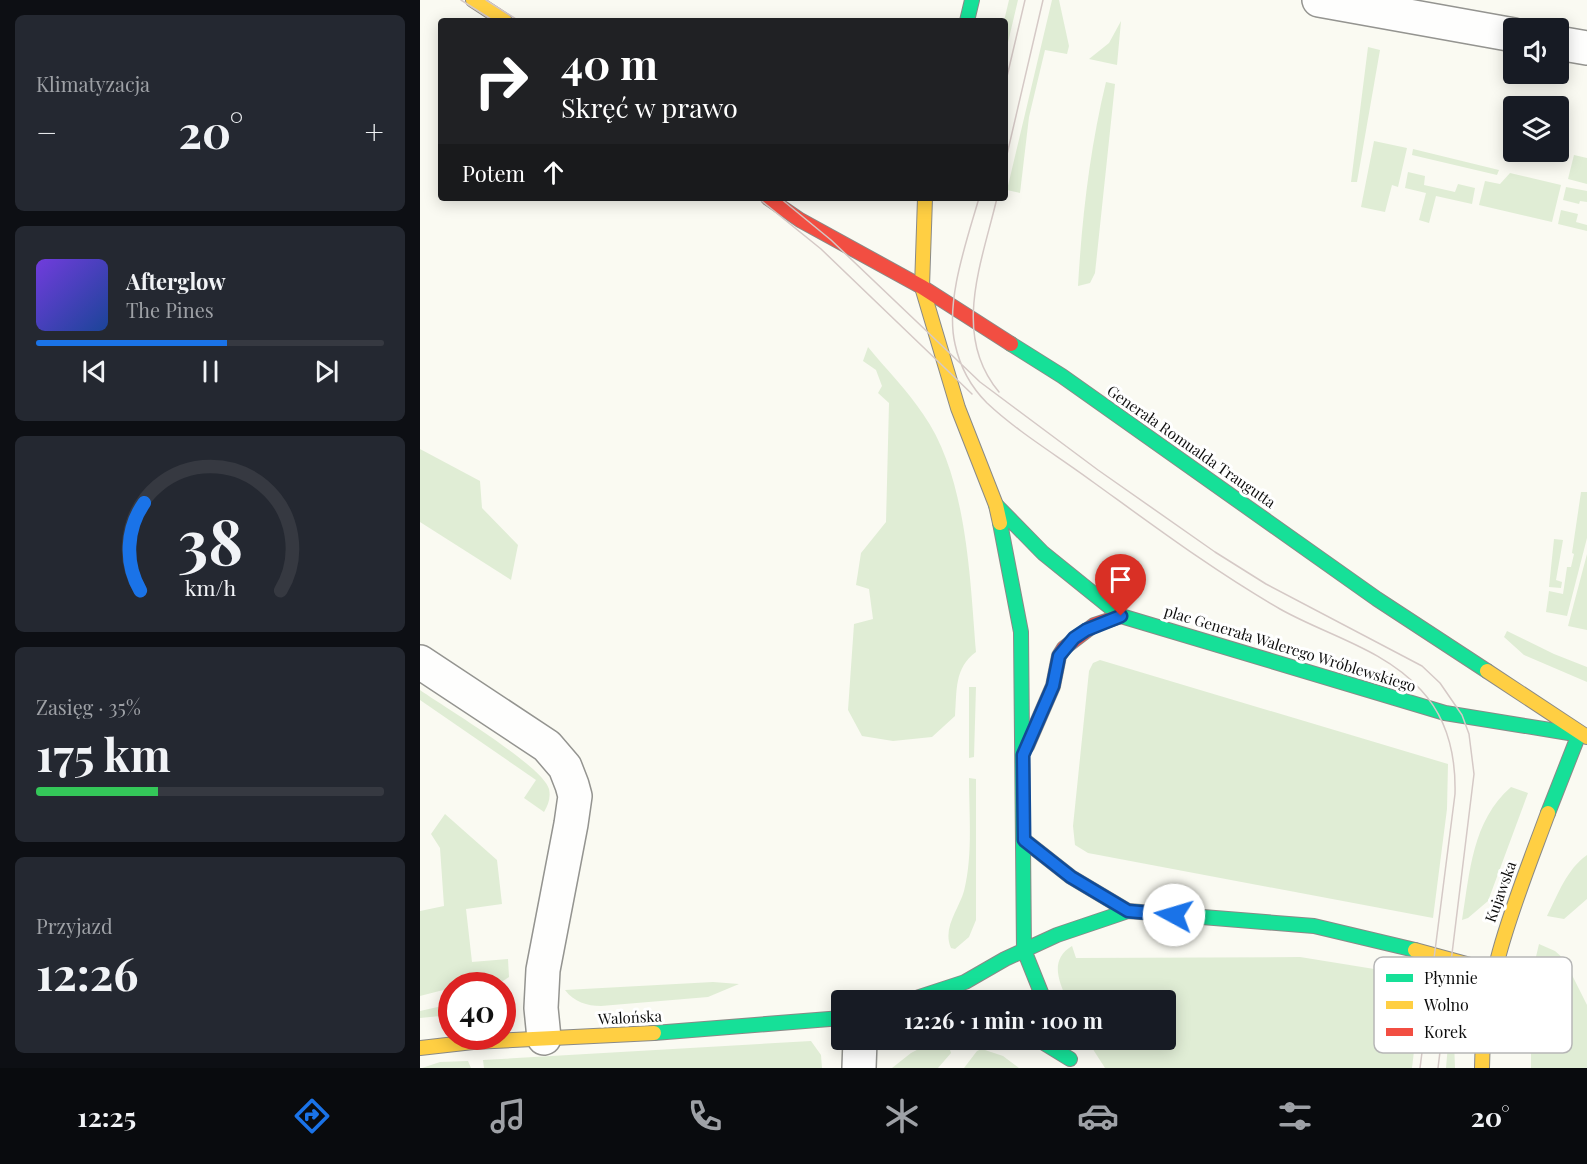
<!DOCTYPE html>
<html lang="pl">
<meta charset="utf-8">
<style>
body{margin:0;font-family:"Playfair Display",serif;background:#242831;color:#f1f3f6;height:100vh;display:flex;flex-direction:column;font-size:22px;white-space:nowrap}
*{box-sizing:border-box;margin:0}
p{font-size:20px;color:#9ea1a6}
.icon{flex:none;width:33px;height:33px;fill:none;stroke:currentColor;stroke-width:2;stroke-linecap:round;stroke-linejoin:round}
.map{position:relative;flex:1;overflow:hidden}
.panel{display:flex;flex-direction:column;gap:15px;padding:15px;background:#0d0f14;width:420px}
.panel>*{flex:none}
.banner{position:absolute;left:18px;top:18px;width:570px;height:183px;border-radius:6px;box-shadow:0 3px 15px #0003;background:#202124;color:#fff;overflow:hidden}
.tools{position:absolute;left:1083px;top:18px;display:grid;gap:12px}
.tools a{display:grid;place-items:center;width:66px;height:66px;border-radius:6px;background:#171b24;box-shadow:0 3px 15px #0003;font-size:30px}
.speed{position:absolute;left:18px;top:972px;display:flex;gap:12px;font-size:30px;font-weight:700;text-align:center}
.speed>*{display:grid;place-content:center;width:78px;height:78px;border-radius:50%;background:#171b24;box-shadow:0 3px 15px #0003;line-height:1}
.speed .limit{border:9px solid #d22;background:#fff;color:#111}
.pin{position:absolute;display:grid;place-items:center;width:51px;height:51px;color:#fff;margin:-62px -26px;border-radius:50% 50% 50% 0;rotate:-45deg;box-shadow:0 0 6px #0007}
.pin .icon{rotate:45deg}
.me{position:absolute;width:66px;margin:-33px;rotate:276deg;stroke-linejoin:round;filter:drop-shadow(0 0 4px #0008)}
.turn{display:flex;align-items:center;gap:21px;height:126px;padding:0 24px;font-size:27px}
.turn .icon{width:78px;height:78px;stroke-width:2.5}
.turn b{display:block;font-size:42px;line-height:51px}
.then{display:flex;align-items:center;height:57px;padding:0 24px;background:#0003;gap:12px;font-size:22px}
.big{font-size:45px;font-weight:700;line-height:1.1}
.panel .card{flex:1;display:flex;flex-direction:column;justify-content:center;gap:9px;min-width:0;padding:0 21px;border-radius:9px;background:#242831}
.panel .dial{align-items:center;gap:0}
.dial svg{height:156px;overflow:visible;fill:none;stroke:#363941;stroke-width:7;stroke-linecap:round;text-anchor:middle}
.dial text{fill:#f1f3f6;stroke:none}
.song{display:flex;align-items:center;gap:18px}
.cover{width:72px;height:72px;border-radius:9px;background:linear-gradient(135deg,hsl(260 70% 55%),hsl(220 70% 35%))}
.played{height:6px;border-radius:3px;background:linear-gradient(90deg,#1a73e8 55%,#363941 55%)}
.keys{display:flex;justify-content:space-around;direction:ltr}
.heat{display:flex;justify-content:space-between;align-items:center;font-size:33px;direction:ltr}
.charge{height:9px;border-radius:4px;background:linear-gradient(90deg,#34c759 35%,#363941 0)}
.trip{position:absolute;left:411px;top:990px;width:345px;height:60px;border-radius:6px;background:#171b24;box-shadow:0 3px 15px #0003;font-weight:700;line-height:60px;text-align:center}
.tab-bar{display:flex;height:96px;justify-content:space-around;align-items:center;background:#090b0e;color:#9ea1a6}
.tab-bar .icon{width:42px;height:42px}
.tab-bar .selected{color:#1a73e8}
.tab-bar b{font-size:27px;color:#f1f3f6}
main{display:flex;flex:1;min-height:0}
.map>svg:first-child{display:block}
</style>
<main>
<section class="panel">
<div class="card"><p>Klimatyzacja</p>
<div class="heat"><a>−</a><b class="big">20°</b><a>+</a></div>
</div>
<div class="card">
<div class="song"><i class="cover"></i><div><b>Afterglow</b><p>The Pines</p></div></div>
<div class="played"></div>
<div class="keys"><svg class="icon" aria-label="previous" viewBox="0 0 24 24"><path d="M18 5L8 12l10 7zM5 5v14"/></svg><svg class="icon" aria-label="pause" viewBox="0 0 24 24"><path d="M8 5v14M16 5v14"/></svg><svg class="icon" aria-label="next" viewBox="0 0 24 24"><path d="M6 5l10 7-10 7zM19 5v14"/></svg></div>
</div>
<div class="card dial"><svg viewBox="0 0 100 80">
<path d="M14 69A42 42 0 1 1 86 69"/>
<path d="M14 69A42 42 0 0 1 16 24" stroke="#1a73e8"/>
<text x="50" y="56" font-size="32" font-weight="700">38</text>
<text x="50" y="72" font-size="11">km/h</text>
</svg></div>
<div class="card"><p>Zasięg · 35%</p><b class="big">175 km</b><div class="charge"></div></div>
<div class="card"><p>Przyjazd</p><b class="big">12:26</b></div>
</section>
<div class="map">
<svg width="1167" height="1068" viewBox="0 0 1167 1068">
<rect width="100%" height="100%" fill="#fafaf2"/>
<!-- green -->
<path fill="#e0edd5" d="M 589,0 L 598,0 L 585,55 L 584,21 Z
M 632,0 L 639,0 L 649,46 L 647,54 L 625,50 L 609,117 L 600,193 L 587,190 Z
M 701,21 L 697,65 L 669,59 L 689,43 Z
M 948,47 L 960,50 L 937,182 L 931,182 Z
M 686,82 L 695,84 L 675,273 L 670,283 L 658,286 C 662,217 670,148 686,82 Z
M 954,141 L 987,148 L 978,187 L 972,185 L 965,212 L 941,207 Z
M 993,149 L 1079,170 L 1077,175 L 992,155 Z
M 1154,155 L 1167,158 L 1167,184 L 1148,179 Z
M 988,172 L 1005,176 L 1004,185 L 1035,192 L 1038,184 L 1055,188 L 1052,204 L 1016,196 L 1009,223 L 999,220 L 1006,193 L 985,188 Z
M 1090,173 L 1141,185 L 1132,222 L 1059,205 L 1065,181 L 1080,184 Z
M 1146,187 L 1167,191 L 1167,202 L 1160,201 L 1159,204 L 1143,200 Z
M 1141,210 L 1158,214 L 1156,222 L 1167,225 L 1167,231 L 1138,224 Z
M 448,347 C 466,369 487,390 503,414 C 547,476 550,579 556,652 C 534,668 537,691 535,716 L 512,737 L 473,741 L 442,736 L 428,710 L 434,624 L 453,619 L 449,589 L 436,585 L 441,553 L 466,522 L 469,403 L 458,393 L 462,386 L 456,370 L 443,361 Z
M 0,449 L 60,481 L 62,508 L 98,545 L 91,580 L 0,522 Z
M 1161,492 L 1167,492 L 1167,538 L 1147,616 L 1126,612 L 1129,591 L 1143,594 L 1147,567 L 1151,567 L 1154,554 L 1152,553 Z
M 1134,539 L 1143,540 L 1136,580 L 1142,582 L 1141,588 L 1129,587 Z
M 1167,554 L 1167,630 L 1148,626 Z
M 1087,631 L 1134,654 L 1167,667 L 1167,682 L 1104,655 L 1084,637 Z
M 680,660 L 1028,764 L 1027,809 L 1013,918 L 668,853 L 655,845 L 653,826 L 669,671 L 673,663 Z
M 549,687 L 556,687 L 554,757 L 549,758 Z
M 0,690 C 24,707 123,766 129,789 C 131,798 128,805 124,812 L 104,798 L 116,780 L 0,700 Z
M 549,778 L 556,779 L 556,920 L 549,937 L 535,949 L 531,948 C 522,928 539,909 544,891 C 553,855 549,815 549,778 Z
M 1091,787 L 1108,793 L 1068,901 L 1048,918 L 1042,920 C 1050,872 1052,821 1091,787 Z
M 25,814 L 77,860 L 82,904 L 46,909 L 52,962 L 88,959 L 89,977 L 77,985 L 32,986 L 31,988 L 0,996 L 0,911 L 24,906 L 20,848 L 11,834 Z
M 1167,855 L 1167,899 L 1144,919 L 1127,916 C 1138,894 1147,869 1167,855 Z
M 1119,944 L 1135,951 L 1144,959 L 1167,1005 L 1167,1068 L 1111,1068 L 1111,978 Z
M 652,946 L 656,958 L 880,957 L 979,973 L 1002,985 L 992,1068 L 685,1068 L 667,1040 L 746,1040 L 746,1000 L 647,1000 C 639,981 629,960 652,946 Z
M 293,982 L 319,984 L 288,997 L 181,1006 C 167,1006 154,1002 145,990 Z
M 31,1004 L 31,1015 L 0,1018 L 0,1011 Z
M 1030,1021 L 1034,1041 L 1035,1068 L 1026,1068 Z
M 516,1040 L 527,1040 L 531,1053 L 518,1068 L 472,1068 L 491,1053 Z
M 391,1041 L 401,1055 L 402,1068 L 64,1068 L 63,1060 Z
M 562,1049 L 583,1056 L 599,1068 L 544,1068 L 557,1051 Z
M 48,1061 L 51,1068 L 2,1068 L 20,1062 Z"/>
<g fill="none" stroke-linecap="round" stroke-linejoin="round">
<!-- street casing -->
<g stroke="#949490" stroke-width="36">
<path id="street" d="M 899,0 L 1094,35
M 1138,43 L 1167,48
M 0,662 L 127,746 L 145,767 L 152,785 L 155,796 L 151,824 L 123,970 L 121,1008 L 124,1038
M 439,1068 L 440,1040"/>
</g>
<!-- fast casing -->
<g stroke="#8a8a87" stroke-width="16">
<path id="fast" d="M 547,21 L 552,0
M 591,344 L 642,376 L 957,599 L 1067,671
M 576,505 L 623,553 L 701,616 L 1025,713 L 1149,733
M 580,523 L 601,632 L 604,950 L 624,1000
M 1128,813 L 1159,734
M 490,1000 L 545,982 L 585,959 L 637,935 L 708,911 L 894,926 L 995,950
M 234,1033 L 422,1018
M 619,1040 L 650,1059"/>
</g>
<!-- slow casing -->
<g stroke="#8a8a87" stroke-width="16">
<path id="slow" d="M 53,0 L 85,21
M 505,198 L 502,287 L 538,408 L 576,505 L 580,523
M 1067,671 L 1167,737
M 604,840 L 651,877 L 708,911
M 995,950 L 1072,971
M 0,1048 L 53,1042 L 234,1033
M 1062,1068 C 1063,976 1097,897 1128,813"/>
</g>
<!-- jam casing -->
<g stroke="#8a8a87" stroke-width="16">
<path id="jam" d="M 348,198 L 380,220 L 502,287 L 591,344
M 607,746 L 633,686 L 639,656 L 644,648 L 674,625 L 701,616"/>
</g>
<!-- street -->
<use href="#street" stroke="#fefefd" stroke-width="33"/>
<!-- fast -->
<use href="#fast" stroke="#16e098" stroke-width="14"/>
<!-- slow -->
<use href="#slow" stroke="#ffcf43" stroke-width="14"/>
<!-- jam -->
<use href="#jam" stroke="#f24e42" stroke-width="14"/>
<!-- tram -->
<path stroke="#d5c9c6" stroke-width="1.5" d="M 41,0 L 74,21
M 66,0 L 99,21
M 585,85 L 605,0
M 585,163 L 623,0
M 338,198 L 401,249 L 552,394
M 360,198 L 411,240 L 560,382 L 678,470 L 795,552 L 846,584 L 1002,666 L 1020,683 L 1042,715 L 1049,734 L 1054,774 L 1018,1068
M 559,198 C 547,240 525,301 535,344 C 540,367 551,387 567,403 C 599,433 638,456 673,482 C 734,526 794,571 860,609 C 906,635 964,649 1001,690 C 1028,719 1036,755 1035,794 L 1000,1068
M 577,198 C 562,262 531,335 579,392"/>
</g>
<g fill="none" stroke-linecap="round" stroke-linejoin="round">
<!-- route casing -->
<g stroke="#114b97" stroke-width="15">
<path id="route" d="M 701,616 L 666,630 L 654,638 L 639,656 L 633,686 L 603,755 L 604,840 L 651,877 L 708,911 L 754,915"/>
</g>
<!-- route -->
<use href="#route" stroke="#1a73e8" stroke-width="10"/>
</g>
<g text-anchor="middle" stroke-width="6" stroke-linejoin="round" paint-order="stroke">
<!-- street labels -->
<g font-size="15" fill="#0d0d0d" stroke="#fff">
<text transform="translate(771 447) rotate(35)" y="5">Generała Romualda Traugutta</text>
<text transform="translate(870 649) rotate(17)" y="5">plac Generała Walerego Wróblewskiego</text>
<text transform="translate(1081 892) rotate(-70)" y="5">Kujawska</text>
<text transform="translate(210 1018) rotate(-3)" y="5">Walońska</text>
</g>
</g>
<!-- legend -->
<rect x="954" y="957" width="198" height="96" rx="9" fill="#fff" stroke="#b6b6b6" stroke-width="1.5"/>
<rect x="966" y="974" width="27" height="8" fill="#16e098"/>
<rect x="966" y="1001" width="27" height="8" fill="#ffcf43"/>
<rect x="966" y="1028" width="27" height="8" fill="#f24e42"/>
<g font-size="16" fill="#0d0d0d">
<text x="1004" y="984">Płynnie</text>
<text x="1004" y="1011">Wolno</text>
<text x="1004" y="1038">Korek</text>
</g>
</svg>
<div class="tools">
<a><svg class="icon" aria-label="sound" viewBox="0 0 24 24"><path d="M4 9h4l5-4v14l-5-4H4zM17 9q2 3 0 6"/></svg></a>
<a><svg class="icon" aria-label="layers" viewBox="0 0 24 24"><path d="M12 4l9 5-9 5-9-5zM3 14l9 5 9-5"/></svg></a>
</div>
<div class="speed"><div class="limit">40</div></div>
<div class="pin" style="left:701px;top:616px;background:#d93025"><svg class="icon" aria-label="arrive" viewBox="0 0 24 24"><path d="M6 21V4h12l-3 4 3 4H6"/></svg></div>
<svg class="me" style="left:754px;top:915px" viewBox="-20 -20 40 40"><circle r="19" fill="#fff"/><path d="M0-13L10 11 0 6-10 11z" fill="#1a73e8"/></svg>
<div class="trip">12:26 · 1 min · 100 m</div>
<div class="banner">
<div class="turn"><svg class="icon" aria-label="right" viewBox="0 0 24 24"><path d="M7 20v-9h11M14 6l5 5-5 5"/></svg><div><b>40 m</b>Skręć w prawo</div></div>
<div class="then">Potem<svg class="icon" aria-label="ahead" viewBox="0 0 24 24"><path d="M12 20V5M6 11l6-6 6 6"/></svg></div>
</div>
</div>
</main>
<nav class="tab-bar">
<b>12:25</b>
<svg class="icon selected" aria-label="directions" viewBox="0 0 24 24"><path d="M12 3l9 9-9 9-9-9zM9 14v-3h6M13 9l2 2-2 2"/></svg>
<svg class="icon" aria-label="music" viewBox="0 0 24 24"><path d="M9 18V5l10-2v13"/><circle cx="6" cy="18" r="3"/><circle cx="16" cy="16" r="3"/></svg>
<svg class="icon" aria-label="phone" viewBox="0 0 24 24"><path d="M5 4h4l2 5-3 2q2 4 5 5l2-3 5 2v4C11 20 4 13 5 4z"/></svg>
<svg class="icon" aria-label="climate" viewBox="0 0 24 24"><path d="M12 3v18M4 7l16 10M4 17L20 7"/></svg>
<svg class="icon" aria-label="car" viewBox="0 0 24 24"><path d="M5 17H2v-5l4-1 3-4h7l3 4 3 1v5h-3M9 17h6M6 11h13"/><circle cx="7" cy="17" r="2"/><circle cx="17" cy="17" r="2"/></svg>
<svg class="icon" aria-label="filters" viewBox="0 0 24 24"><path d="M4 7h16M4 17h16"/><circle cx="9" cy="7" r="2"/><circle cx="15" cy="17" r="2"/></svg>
<b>20°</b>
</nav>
